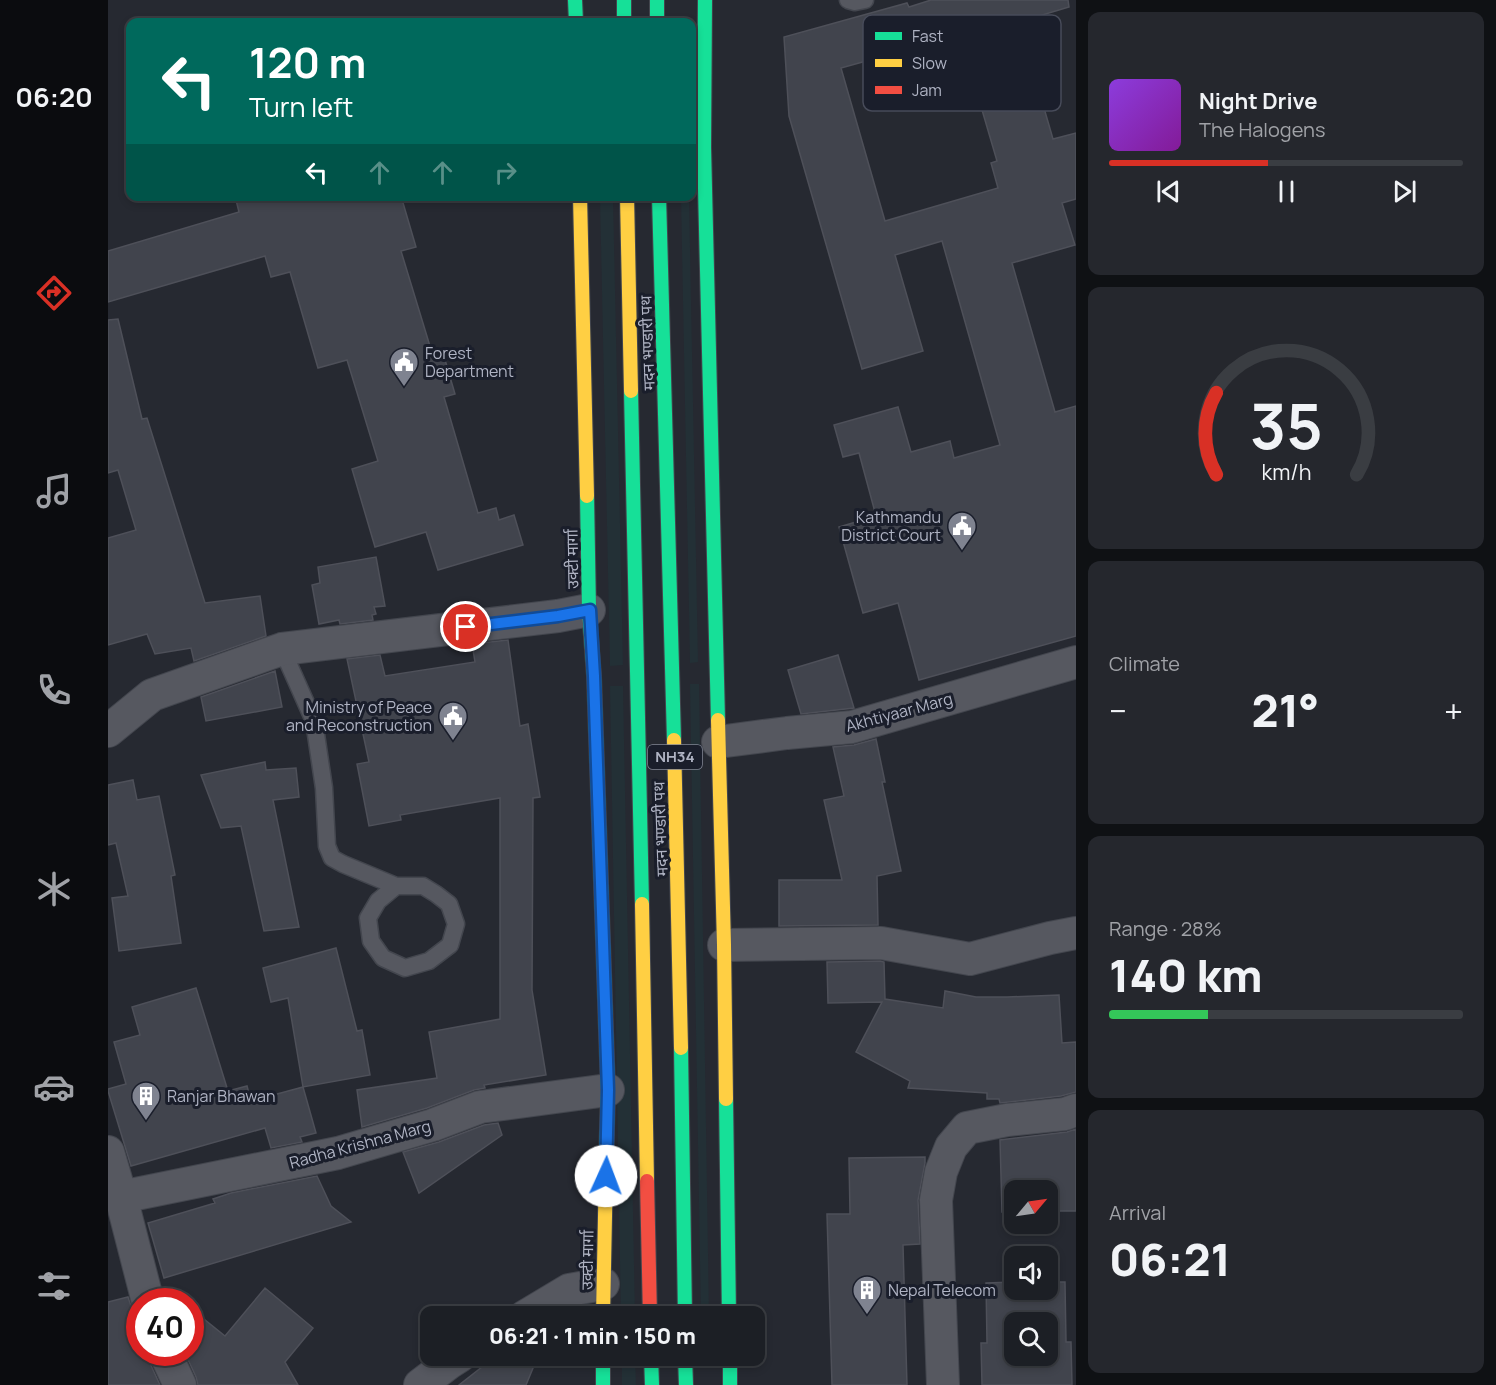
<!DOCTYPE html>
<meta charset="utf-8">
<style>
body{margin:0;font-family:Manrope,"Noto Sans Devanagari",sans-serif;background:#25272d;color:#f1f3f6;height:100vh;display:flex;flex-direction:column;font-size:22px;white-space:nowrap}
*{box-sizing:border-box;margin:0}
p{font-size:20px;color:#a0a2a7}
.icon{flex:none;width:33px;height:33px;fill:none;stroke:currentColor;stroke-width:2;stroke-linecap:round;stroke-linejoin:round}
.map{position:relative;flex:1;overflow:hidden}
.drawer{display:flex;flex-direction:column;gap:12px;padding:12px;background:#0f1114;width:420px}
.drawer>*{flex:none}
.guide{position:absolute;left:18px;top:18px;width:570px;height:183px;border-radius:12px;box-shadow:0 3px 9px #0003,0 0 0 2px #3a3d42;background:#00695c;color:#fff;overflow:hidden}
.needle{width:39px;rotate:61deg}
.tools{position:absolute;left:896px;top:1180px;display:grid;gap:12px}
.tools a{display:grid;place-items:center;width:54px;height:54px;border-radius:12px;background:#1c1f25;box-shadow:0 3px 9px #0003,0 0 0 2px #3a3d42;font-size:30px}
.speed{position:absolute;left:18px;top:1288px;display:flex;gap:12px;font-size:30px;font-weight:700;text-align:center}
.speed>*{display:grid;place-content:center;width:78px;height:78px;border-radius:50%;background:#1c1f25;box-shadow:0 3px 9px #0003,0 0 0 2px #3a3d42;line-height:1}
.speed .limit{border:9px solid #d22;background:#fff;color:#111}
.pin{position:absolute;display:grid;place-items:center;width:51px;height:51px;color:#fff;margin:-26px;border:3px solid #fff;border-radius:50%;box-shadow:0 2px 6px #0007}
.me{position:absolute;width:66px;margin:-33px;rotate:2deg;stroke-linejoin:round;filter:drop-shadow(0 0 4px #0008)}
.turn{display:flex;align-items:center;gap:21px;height:126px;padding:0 24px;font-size:27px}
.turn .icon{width:78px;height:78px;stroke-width:2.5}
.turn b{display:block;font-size:42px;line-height:51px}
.lanes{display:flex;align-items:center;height:57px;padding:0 24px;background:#0003;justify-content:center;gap:30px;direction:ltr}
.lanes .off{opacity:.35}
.big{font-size:45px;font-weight:800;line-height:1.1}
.drawer .card{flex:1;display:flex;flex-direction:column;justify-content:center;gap:9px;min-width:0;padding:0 21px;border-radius:12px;background:#25272d}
.drawer .dial{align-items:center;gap:0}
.dial svg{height:156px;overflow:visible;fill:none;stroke:#3a3d42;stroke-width:7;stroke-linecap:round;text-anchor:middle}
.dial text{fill:#f1f3f6;stroke:none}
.song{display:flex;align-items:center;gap:18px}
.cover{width:72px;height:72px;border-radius:9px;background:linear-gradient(135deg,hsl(270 70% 55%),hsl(290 70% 35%))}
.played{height:6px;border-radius:3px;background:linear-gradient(90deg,#d93025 45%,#3a3d42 45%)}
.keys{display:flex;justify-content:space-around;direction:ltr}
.heat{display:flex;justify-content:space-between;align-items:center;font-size:33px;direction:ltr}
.charge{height:9px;border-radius:4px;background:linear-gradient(90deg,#34c759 28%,#3a3d42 0)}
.trip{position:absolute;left:312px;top:1306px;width:345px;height:60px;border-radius:12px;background:#1c1f25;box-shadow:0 3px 9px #0003,0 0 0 2px #3a3d42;font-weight:800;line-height:60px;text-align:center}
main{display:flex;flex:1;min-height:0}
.tabs{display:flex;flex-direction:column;width:108px;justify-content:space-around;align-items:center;background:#0b0c0f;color:#a0a2a7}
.tabs .icon{width:42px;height:42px}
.tabs .on{color:#d93025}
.tabs b{font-size:27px;color:#f1f3f6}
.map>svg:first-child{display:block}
</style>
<main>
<nav class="tabs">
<b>06:20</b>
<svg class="icon on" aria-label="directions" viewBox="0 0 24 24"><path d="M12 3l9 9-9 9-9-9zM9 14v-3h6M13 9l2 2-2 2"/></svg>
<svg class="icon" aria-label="music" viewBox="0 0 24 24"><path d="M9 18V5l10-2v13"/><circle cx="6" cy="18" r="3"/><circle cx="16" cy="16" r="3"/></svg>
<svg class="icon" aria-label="phone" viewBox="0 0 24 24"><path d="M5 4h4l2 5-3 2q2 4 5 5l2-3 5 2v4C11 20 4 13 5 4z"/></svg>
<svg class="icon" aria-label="climate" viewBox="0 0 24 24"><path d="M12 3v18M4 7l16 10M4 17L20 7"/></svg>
<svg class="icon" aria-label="car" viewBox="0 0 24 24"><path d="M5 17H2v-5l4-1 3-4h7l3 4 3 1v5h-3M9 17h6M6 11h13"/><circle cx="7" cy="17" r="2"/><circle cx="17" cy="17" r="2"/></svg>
<svg class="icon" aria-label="filters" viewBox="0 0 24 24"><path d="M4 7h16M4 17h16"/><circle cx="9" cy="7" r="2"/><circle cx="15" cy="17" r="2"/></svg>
</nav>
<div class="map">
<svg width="968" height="1385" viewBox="0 0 968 1385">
<rect width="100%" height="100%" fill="#262931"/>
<!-- green -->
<path fill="#233036" d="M 492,197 L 505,197 L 515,665 L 502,666 Z
M 573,197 L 581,197 L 590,662 L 582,663 Z
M 582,684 L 591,684 L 601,1317 L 593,1317 Z
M 502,686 L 515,686 L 527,1317 L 513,1317 Z
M 514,1356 L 527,1356 L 528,1385 L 514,1385 Z"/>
<!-- building -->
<path fill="#41444d" stroke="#4e5059" stroke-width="1.5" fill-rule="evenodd" d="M 823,0 L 960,0 L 961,7 L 911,22 L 945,139 L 968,133 L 968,199 L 954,203 L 967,245 L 904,263 L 947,412 L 968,406 L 968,636 L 811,680 L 790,603 L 755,613 L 731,527 L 768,516 L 751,453 L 735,457 L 726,425 L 790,407 L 803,452 L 842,441 L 846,458 L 892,445 L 834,241 L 787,255 L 815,351 L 754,369 L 681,116 L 676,37 L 799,3 L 801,7 ZM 852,35 L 889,161 L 883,163 L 890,188 L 777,221 L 733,68 Z
M 127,196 L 293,196 L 308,247 L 293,251 L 325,356 L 335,353 L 347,394 L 336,397 L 370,513 L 388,508 L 391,520 L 406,515 L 415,545 L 330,570 L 318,532 L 267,547 L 244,469 L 270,461 L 239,360 L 210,368 L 182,272 L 163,277 L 157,256 L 0,302 L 0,251 L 131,212 Z
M 10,319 L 34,419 L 39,418 L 97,603 L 152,596 L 158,636 L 86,661 L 83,648 L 47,654 L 39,634 L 0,645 L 0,538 L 28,530 L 10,470 L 0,473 L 0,320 Z
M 268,557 L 277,606 L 266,607 L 268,614 L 264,615 L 265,620 L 232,624 L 231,620 L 211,624 L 204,585 L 212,583 L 210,567 Z
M 400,640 L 412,726 L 420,724 L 432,797 L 425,798 L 424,990 L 438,1075 L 376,1085 L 377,1088 L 366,1090 L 319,1108 L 254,1127 L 249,1090 L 329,1078 L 321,1032 L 392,1019 L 392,798 L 292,815 L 293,820 L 261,826 L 249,764 L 261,762 L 239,659 L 272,655 L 277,676 L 367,662 L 364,644 Z
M 730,655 L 746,708 L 693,714 L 680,670 Z
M 167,671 L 174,707 L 98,721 L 93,697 Z
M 768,739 L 777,782 L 774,782 L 793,871 L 769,876 L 770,925 L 671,926 L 671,880 L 734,880 L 716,800 L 736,796 L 725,747 L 746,745 Z
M 157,762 L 158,770 L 188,768 L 191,797 L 165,800 L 191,927 L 156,931 L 133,826 L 113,828 L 93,775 Z
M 25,780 L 29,800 L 51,796 L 67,875 L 63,876 L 73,943 L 11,951 L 4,898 L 20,896 L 8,843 L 0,845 L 0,785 Z
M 228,948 L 249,1031 L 254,1030 L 262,1075 L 195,1087 L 180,998 L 163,1002 L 155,968 Z
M 772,961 L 776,962 L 777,999 L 835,1008 L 837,991 L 868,997 L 899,997 L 951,995 L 954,1043 L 968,1042 L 968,1092 L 953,1096 L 892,1103 L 891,1099 L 879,1099 L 879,1093 L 800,1088 L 802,1081 L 748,1052 L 774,1002 L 720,1003 L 719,962 Z
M 88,988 L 120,1091 L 139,1086 L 143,1101 L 195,1087 L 208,1133 L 192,1137 L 194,1142 L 163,1148 L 157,1128 L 23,1166 L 0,1091 L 0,1089 L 18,1084 L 6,1042 L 32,1035 L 24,1007 Z
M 390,1123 L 394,1135 L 311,1193 L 295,1152 L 331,1142 L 376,1125 Z
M 968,1129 L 968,1211 L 939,1211 L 939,1191 L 906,1191 L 906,1212 L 894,1212 L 892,1140 L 959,1132 Z
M 817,1157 L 817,1163 L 810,1200 L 812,1244 L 795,1245 L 799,1385 L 724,1385 L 719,1214 L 742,1214 L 741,1158 Z
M 209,1176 L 223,1206 L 243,1222 L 56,1278 L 40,1223 L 107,1203 L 105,1199 L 123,1193 Z
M 906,1282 L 906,1290 L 939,1290 L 939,1282 L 957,1282 L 958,1342 L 963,1342 L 964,1385 L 874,1385 L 873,1343 L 879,1343 L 878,1283 ZM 906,1323 L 939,1323 L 939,1356 L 906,1356 Z
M 157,1288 L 205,1328 L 177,1362 L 190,1385 L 90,1385 L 88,1377 L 77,1353 L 82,1353 L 82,1330 L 97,1320 L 117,1336 Z
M 20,1297 L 23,1306 L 27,1314 L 32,1317 L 32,1353 L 39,1353 L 41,1361 L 52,1385 L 0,1385 L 0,1302 Z
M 388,1356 L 430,1356 L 418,1385 L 351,1385 Z"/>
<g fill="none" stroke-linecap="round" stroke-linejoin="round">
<!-- lane casing -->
<g stroke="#43464e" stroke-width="19">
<path id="lane" d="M 740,0 L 747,2 L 757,0
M 174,649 L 206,721 L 216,788 L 219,846 L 224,858 L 235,864 L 288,886 L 315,886 L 328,894 L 341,904 L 348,924 L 342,945 L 321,961 L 297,968 L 275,958 L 263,941 L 260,918 L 270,901 L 288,886"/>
</g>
<!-- street casing -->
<g stroke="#43464e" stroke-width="34">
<path id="street" d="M 0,731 L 44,695 L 174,649 L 450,616 L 481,610
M 610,742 L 679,733 L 744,727 L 968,662
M 616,945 L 773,943 L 862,959 L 942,938 L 968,933
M 0,1152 L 13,1197 L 40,1302
M 13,1197 L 230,1153 L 325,1125 L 372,1107 L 500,1090
M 416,1317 L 461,1290 L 495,1284
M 57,1353 L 72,1385
M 312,1385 L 341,1363 L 352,1356
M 835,1385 L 828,1200 L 833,1172 L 843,1147 L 859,1128 L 899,1120 L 957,1114 L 968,1110"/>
</g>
<!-- fast casing -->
<g stroke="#43464e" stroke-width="16">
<path id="fast" d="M 467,0 L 468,22
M 516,0 L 516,22
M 549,0 L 549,22
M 597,0 L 596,147 L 610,720
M 551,196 L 566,740
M 523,391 L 534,904
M 479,496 L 481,610 L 486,676 L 500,1090 L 498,1166
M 573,1048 L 577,1317
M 618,1099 L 621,1317
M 495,1356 L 495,1385
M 543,1356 L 544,1385
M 577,1356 L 578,1385
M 622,1356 L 622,1385"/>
</g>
<!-- slow casing -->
<g stroke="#43464e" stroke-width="16">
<path id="slow" d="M 472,196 L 479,496
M 519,196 L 523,391
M 610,720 L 616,945 L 618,1099
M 566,740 L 573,1048
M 534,904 L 539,1181
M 495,1317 L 498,1166"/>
</g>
<!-- jam casing -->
<g stroke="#43464e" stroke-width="16">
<path id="jam" d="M 539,1181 L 542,1317"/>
</g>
<!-- lane -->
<use href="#lane" stroke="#565860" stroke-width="16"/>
<!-- street -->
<use href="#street" stroke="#565860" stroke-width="32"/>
<!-- fast -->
<use href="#fast" stroke="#16e098" stroke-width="14"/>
<!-- slow -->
<use href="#slow" stroke="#ffcf43" stroke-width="14"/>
<!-- jam -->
<use href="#jam" stroke="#f24e42" stroke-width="14"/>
</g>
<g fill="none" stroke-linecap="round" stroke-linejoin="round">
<!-- route casing -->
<g stroke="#114b97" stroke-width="15">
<path id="route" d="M 358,627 L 450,616 L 482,610 L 486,676 L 500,1090 L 498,1176"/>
</g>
<!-- route -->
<use href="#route" stroke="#1a73e8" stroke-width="10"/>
</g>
<!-- icons -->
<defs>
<g id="civic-pin" transform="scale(1.5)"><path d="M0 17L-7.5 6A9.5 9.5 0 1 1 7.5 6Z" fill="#7f8390" stroke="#1a1e2b"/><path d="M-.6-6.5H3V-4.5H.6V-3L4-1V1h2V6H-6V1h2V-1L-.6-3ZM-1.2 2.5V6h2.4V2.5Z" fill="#fff"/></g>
<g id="building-pin" transform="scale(1.5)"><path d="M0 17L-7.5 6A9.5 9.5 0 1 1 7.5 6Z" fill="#7f8390" stroke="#1a1e2b"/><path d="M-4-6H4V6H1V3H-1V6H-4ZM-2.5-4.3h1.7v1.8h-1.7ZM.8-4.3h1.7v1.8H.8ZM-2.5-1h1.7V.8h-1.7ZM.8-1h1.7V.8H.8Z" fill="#fff"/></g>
</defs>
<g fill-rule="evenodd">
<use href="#civic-pin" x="296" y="362"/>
<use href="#civic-pin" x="854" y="526"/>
<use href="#civic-pin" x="345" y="716"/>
<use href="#building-pin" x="38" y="1096"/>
<use href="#building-pin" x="759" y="1290"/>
</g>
<g text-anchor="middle" stroke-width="6" stroke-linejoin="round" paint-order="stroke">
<!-- shield labels -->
<rect fill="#1a1e2b" stroke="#828695" stroke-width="1.5" x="540" y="745" width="54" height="24" rx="4.5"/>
<g font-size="15" font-weight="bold" fill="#afb3c3">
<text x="567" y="762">NH34</text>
</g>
<!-- street labels -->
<g font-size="16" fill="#afb3c3" stroke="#1a1e2b">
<text transform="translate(539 343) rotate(-92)" y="6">मदन भण्डारी पथ</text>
<text transform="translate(464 559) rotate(-91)" y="6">उक्टी मार्गा</text>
<text transform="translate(791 712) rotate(-15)" y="6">Akhtiyaar Marg</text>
<text transform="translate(552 829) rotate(-92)" y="6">मदन भण्डारी पथ</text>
<text transform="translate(252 1144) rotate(-15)" y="6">Radha Krishna Marg</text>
<text transform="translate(479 1260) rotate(-89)" y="6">उक्टी मार्गा</text>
</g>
<!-- poi labels -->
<g font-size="16" fill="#afb3c3" stroke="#1a1e2b" text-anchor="start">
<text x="317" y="359">Forest<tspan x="317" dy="18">Department</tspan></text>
<text x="833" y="523" text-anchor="end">Kathmandu<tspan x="833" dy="18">District Court</tspan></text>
<text x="324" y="713" text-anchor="end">Ministry of Peace<tspan x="324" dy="18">and Reconstruction</tspan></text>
<text x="59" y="1102">Ranjar Bhawan</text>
<text x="780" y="1296">Nepal Telecom</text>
</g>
</g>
<!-- legend -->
<rect x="755" y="15" width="198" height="96" rx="9" fill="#1a1e2b" stroke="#474b59" stroke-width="1.5"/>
<rect x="767" y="32" width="27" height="8" fill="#16e098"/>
<rect x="767" y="59" width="27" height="8" fill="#ffcf43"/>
<rect x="767" y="86" width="27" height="8" fill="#f24e42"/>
<g font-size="16" fill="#afb3c3">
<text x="804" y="42">Fast</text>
<text x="804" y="69">Slow</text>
<text x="804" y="96">Jam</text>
</g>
</svg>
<div class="tools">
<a><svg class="needle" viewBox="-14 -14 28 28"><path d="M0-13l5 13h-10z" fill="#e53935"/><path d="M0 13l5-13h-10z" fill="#a0a2a7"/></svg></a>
<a><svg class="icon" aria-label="sound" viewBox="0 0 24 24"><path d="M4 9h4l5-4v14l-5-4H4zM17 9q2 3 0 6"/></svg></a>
<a><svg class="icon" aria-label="search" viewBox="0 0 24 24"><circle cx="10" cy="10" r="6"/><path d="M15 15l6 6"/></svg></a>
</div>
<div class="speed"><div class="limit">40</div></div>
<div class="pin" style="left:358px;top:627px;background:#d93025"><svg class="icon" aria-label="arrive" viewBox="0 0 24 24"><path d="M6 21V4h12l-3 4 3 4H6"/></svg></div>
<svg class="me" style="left:498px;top:1176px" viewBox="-20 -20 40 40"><circle r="19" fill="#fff"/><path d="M0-13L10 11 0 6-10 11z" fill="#1a73e8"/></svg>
<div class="trip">06:21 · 1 min · 150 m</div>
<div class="guide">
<div class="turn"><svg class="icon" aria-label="left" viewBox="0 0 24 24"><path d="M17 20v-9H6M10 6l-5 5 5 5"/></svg><div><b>120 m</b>Turn left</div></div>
<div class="lanes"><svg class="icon" aria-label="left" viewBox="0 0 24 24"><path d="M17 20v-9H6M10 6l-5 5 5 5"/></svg><svg class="icon off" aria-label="ahead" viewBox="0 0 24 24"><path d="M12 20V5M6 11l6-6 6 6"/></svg><svg class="icon off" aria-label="ahead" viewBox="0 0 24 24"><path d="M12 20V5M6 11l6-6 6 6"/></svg><svg class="icon off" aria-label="right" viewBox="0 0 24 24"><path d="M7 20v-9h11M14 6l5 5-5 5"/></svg></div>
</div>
</div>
<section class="drawer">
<div class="card">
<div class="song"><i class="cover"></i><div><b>Night Drive</b><p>The Halogens</p></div></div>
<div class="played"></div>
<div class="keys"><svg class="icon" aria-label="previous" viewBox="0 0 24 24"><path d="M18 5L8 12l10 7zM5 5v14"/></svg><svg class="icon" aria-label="pause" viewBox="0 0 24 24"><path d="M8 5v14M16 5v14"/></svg><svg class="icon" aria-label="next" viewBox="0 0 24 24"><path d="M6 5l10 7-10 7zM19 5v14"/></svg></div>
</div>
<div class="card dial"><svg viewBox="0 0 100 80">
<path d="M14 69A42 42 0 1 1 86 69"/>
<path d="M14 69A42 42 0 0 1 14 27" stroke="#d93025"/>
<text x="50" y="56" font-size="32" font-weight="700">35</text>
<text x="50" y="72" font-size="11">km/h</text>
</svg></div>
<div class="card"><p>Climate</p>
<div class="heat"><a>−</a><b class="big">21°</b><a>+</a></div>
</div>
<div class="card"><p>Range · 28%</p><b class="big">140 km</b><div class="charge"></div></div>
<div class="card"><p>Arrival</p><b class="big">06:21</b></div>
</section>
</main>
